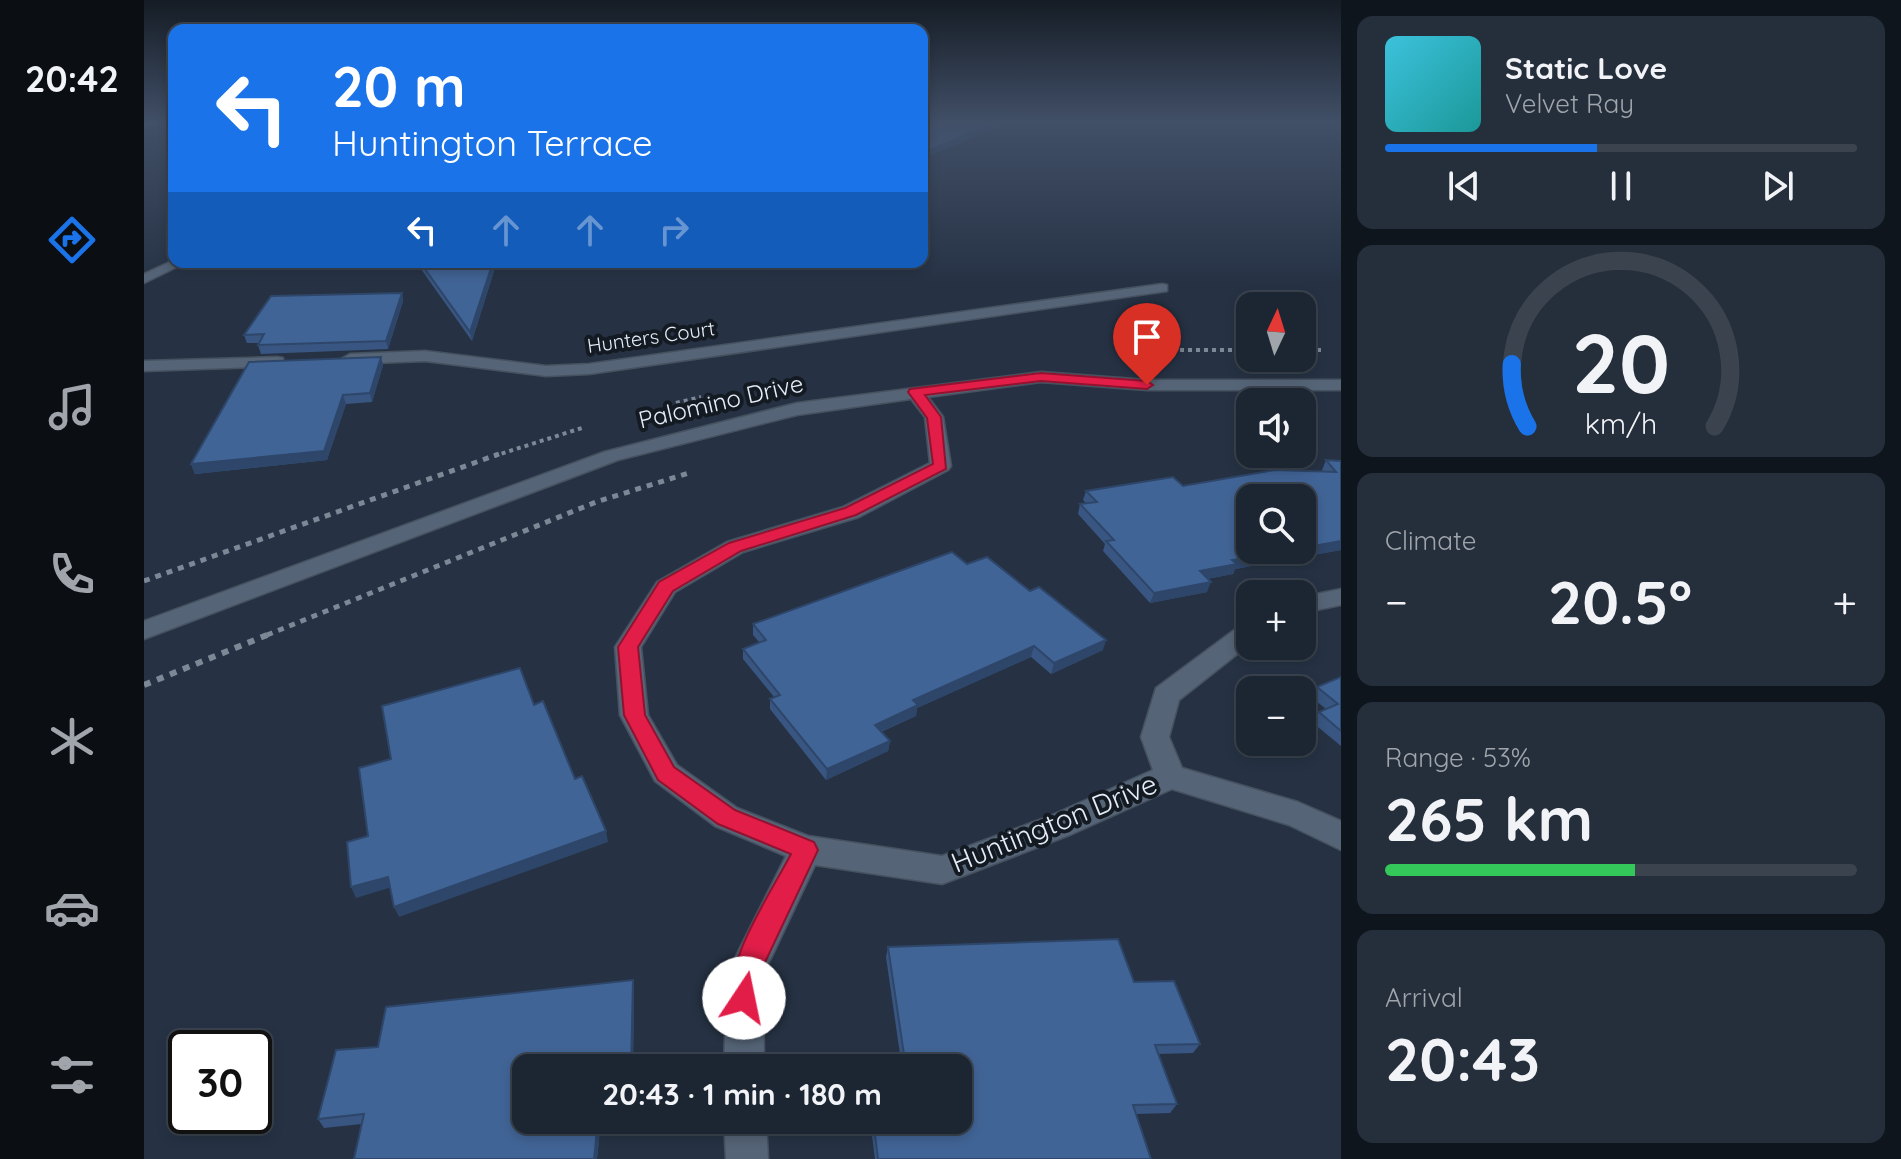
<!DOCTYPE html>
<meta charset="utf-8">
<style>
body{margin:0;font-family:Quicksand,sans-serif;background:#252e3b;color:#f1f3f6;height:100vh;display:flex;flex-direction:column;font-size:30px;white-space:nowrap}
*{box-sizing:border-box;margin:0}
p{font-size:26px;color:#a0a5ac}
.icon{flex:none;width:44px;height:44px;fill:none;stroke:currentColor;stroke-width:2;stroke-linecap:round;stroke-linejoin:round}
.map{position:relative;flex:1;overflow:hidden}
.side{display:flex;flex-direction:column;gap:16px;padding:16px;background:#0f151c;width:560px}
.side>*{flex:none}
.top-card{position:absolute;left:24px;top:24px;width:760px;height:244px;border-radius:16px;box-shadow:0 4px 12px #0003,0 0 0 2px #3a434e;background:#1a73e8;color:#fff;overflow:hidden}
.needle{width:52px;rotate:4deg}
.tools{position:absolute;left:1092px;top:292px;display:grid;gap:16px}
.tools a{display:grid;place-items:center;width:80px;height:80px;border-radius:16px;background:#1c2633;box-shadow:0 4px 12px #0003,0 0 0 2px #3a434e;font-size:40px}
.speed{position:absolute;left:24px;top:1030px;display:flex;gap:16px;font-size:40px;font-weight:700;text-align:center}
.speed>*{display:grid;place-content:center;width:104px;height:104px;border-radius:50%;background:#1c2633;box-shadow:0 4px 12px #0003,0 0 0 2px #3a434e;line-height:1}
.speed .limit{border:4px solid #111;border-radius:12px;background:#fff;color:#111}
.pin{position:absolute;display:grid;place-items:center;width:68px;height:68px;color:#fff;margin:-82px -34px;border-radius:50% 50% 50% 0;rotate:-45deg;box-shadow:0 0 8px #0007}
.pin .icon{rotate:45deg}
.me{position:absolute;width:88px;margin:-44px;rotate:11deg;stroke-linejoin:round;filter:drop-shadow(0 0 6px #0008)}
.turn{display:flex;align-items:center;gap:28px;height:168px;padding:0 32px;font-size:36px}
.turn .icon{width:104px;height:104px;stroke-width:2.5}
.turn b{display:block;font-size:56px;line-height:68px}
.lanes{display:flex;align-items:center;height:76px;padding:0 32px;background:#0003;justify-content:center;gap:40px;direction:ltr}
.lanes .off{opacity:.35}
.big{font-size:60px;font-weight:800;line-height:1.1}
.side .tile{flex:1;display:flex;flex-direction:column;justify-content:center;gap:12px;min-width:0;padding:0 28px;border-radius:16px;background:#252e3b}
.side .dial{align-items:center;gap:0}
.dial svg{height:208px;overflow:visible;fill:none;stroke:#3a434e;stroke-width:7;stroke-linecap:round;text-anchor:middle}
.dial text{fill:#f1f3f6;stroke:none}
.song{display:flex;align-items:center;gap:24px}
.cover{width:96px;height:96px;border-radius:12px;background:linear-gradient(135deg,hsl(190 70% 55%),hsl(180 70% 35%))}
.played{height:8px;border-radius:4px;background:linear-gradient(90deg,#1a73e8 45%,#3a434e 45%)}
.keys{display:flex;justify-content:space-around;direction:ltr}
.heat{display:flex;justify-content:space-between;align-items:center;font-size:44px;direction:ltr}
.charge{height:12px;border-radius:6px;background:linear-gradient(90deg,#34c759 53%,#3a434e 0)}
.trip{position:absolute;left:368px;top:1054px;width:460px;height:80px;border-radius:16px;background:#1c2633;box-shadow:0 4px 12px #0003,0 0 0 2px #3a434e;font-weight:800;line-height:80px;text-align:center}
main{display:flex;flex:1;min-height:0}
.dock{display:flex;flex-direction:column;width:144px;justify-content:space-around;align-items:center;background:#0b0f14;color:#a0a5ac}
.dock .icon{width:56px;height:56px}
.dock .current{color:#1a73e8}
.dock b{font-size:36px;color:#f1f3f6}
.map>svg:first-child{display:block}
</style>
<main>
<nav class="dock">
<b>20:42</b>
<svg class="icon current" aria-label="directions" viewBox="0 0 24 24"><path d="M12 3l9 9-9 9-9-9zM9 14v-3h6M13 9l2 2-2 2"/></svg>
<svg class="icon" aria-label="music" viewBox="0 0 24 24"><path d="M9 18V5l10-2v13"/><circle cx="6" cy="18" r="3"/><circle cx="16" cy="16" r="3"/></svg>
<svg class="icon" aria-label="phone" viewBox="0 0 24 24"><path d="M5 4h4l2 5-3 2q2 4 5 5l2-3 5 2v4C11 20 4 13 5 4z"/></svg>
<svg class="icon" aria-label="climate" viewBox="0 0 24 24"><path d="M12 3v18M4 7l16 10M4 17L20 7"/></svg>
<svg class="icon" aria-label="car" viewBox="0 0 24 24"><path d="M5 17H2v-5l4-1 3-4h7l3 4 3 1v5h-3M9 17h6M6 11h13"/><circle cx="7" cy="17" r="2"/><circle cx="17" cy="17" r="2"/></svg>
<svg class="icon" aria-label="filters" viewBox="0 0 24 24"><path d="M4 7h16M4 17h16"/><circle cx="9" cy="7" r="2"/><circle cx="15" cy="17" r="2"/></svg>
</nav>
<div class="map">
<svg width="1197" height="1159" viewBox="0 0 1197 1159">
<rect width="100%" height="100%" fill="#263244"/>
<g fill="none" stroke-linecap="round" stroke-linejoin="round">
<!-- minor casing -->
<g stroke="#46515f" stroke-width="3">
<path id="minor" d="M 30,260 L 43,262 L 0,283 L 0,274 Z
M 1018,284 L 1023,285 L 1023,291 L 445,374 L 402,376 L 281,361 L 206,364 L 197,359 L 206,354 L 281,351 L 402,366 L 445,364 Z
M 133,357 L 139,358 L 139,366 L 0,371 L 0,361 Z
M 897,372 L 1003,380 L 1197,380 L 1197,390 L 1003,390 L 897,382 L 784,397 L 799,417 L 807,466 L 804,470 L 715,517 L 599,552 L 531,592 L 497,647 L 504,715 L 533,765 L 593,808 L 664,836 L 798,856 L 906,816 L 1009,770 L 997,737 L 1012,688 L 1097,625 L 1106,622 L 1106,644 L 1035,700 L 1025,737 L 1038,768 L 1154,802 L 1197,821 L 1197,850 L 1145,825 L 1028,789 L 928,834 L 798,884 L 671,865 L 619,975 L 620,1068 L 580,1068 L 583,974 L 642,856 L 571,826 L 511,781 L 476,715 L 471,647 L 513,582 L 583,542 L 699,507 L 786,463 L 781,417 L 767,399 L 653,415 L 474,460 L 0,639 L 0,621 L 460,452 L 653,403 Z
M 1197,589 L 1197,605 L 1158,613 L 1158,597 Z
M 580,1120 L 622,1120 L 624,1159 L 582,1159 Z"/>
</g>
<!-- highway casing -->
<g stroke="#46515f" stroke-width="3">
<path id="highway" d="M 0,122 L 16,122 L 0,127 Z"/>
</g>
<!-- path-far2 -->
<path stroke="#7d8896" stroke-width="4" stroke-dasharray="4 4" stroke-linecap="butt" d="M 996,350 L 1106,350
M 1158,350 L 1177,350
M 532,403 L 557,397
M 350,456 L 441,427"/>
<!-- path-far1 -->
<path stroke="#7d8896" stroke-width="5" stroke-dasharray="6 6" stroke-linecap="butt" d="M 0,581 L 355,454
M 123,635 L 452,502 L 548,472"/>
<!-- path -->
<path stroke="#7d8896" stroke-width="6" stroke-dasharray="7 7" stroke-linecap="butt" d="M 0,685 L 128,633"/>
<!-- minor -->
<use href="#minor" fill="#556477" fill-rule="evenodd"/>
<!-- highway -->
<use href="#highway" fill="#6ca4f3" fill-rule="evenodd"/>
</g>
<!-- wall -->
<path fill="#385681" d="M 272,262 L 350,262 L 351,268 L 328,341 Z
M 258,293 L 259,301 L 244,349 L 117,354 L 114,345 L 115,343 L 103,343 L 100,335 Z
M 237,357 L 239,365 L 228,402 L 202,404 L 183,460 L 51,474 L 47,464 Z
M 1182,460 L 1197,461 L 1197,550 L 1091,569 L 1089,574 L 1063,579 L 1063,592 L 1006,603 L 959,551 L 961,544 L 934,514 L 936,504 L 942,503 L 939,500 L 942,491 L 1039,486 L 1179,472 L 1178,470 Z
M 823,564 L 959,650 L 907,674 L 887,657 L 773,708 L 772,716 L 737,732 L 746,741 L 744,751 L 682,780 L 626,709 L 626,699 L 630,697 L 599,659 L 599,649 L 616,643 L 609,635 L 609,624 Z
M 1197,677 L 1197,746 L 1169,723 L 1175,712 L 1182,709 L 1167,697 L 1173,687 Z
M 744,947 L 990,982 L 1056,1044 L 1049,1053 L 1014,1054 L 1033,1104 L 1026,1113 L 992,1114 L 1007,1159 L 731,1159 L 726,1120 L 814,1120 L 814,1068 L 758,1068 L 742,957 Z
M 489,980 L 490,990 L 489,1068 L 382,1068 L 382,1120 L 457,1120 L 453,1159 L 210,1159 L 217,1124 L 180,1128 L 174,1119 L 234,1047 Z"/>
<!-- shaded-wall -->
<path fill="#2e4669" d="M 854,122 L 866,122 L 778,159 L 778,153 Z
M 349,262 L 351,268 L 328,341 L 326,332 Z
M 258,293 L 259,301 L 244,349 L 242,341 Z
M 237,357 L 239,365 L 228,402 L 226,393 Z
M 199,395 L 202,404 L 183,460 L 51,474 L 47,464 Z
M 1197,541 L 1197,550 L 1091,569 L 1089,574 L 1052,581 L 1056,571 L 1088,560 L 1146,550 L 1158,550 L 1158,548 Z
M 1067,582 L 1063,592 L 1006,603 L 1010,593 Z
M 962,640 L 959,650 L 907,674 L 910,663 Z
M 890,646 L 887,657 L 773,708 L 772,716 L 729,735 L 731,725 L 769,700 Z
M 746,741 L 744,751 L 682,780 L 683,769 Z
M 462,831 L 464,842 L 255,917 L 250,907 Z
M 244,877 L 248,887 L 212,898 L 207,887 Z
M 489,980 L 490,990 L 489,1068 L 487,1068 Z
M 454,1120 L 457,1120 L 453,1159 L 450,1159 Z"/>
<!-- building -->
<path fill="#416496" stroke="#2e4669" stroke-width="2" d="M 778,122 L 854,122 L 778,153 Z
M 276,262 L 349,262 L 326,332 Z
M 258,293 L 242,341 L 114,345 L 120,334 L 100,335 L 127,296 Z
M 237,357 L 226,393 L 199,395 L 180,451 L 47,464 L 105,362 Z
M 1182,460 L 1197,461 L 1197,541 L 1158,548 L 1158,498 L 1106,498 L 1106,550 L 1146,550 L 1088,560 L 1093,564 L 1056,571 L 1067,582 L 1010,593 L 962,541 L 970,540 L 936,504 L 953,502 L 942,491 L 1029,477 L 1039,486 L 1131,470 L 1192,472 Z
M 808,552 L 823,564 L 843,557 L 886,591 L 895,587 L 962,640 L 910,663 L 890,646 L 769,700 L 774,705 L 731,725 L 746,741 L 683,769 L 626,699 L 636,695 L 599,649 L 622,640 L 609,624 Z
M 376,668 L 390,705 L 399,701 L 431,779 L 438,776 L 462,831 L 250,907 L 244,877 L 207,887 L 203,842 L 224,836 L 215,768 L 247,759 L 238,706 Z
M 1197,677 L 1197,731 L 1175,712 L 1194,704 L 1173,687 Z
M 974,939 L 990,982 L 1030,981 L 1056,1044 L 1011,1045 L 1033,1104 L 989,1105 L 1007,1159 L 734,1159 L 729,1120 L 814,1120 L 814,1068 L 762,1068 L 744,947 Z
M 489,980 L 487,1068 L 382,1068 L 382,1120 L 454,1120 L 450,1159 L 210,1159 L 220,1114 L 174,1119 L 192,1050 L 234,1047 L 242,1007 Z"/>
<!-- sky -->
<linearGradient id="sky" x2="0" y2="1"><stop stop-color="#151c25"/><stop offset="0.43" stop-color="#414f67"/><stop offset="1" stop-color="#414f67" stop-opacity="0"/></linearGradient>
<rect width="1197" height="284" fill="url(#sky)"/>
<!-- route -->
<path fill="#e11d48" stroke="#92132f" stroke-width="2" d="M 897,373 L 1003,381 L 1009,385 L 1003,389 L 897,381 L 781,395 L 797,417 L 802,469 L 712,515 L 597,551 L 529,591 L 494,647 L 501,715 L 530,767 L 591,810 L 670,842 L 674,850 L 615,975 L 615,998 L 610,1008 L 600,1012 L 590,1008 C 574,970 628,891 647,854 L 574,824 L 514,780 L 480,715 L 474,647 L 515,582 L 585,543 L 701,508 L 789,464 L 783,418 L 764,392 L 766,389 Z"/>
<g text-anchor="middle" stroke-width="8" stroke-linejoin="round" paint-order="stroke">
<!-- far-street labels -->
<g font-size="20" fill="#e4ecf7" stroke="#141a22">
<text transform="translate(507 337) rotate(-8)" y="7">Hunters Court</text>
</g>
<!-- street labels -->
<g font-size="24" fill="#e4ecf7" stroke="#141a22">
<text transform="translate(577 402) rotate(-13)" y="8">Palomino Drive</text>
</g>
<!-- near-street labels -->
<g font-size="28" fill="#e4ecf7" stroke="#141a22">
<text transform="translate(910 823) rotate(-22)" y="10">Huntington Drive</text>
</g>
</g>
</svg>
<div class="tools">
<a><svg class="needle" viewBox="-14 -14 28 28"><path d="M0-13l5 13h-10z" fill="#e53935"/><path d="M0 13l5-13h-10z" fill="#a0a5ac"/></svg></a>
<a><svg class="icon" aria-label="sound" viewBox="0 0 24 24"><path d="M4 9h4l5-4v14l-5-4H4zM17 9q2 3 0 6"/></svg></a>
<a><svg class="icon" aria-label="search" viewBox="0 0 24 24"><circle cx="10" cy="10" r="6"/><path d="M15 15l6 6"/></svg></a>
<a>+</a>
<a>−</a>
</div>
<div class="speed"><div class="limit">30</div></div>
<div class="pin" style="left:1003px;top:385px;background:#d93025"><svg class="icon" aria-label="arrive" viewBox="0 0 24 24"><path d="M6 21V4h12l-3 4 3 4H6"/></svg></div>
<svg class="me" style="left:600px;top:998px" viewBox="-20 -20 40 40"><circle r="19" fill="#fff"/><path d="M0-13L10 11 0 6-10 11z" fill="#e11d48"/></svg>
<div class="trip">20:43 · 1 min · 180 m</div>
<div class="top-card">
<div class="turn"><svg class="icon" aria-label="left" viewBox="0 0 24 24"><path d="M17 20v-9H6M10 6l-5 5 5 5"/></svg><div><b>20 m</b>Huntington Terrace</div></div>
<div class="lanes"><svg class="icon" aria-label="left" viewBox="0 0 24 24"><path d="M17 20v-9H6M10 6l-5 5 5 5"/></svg><svg class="icon off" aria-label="ahead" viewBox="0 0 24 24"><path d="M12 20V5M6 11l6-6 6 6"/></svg><svg class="icon off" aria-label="ahead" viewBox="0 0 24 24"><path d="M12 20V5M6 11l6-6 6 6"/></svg><svg class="icon off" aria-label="right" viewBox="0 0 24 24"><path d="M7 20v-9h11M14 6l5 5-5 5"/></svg></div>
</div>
</div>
<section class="side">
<div class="tile">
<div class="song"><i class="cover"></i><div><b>Static Love</b><p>Velvet Ray</p></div></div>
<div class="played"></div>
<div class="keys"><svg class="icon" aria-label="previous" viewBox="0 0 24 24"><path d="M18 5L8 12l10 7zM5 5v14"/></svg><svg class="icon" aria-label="pause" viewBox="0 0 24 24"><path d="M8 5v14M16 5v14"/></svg><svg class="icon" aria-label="next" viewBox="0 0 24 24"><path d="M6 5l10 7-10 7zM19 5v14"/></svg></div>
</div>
<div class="tile dial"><svg viewBox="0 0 100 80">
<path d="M14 69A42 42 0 1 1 86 69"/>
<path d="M14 69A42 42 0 0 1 8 45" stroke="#1a73e8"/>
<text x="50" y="56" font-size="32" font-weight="700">20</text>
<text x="50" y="72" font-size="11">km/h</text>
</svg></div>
<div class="tile"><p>Climate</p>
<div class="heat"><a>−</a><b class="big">20.5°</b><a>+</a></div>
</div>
<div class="tile"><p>Range · 53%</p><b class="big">265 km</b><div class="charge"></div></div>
<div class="tile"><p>Arrival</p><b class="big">20:43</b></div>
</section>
</main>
